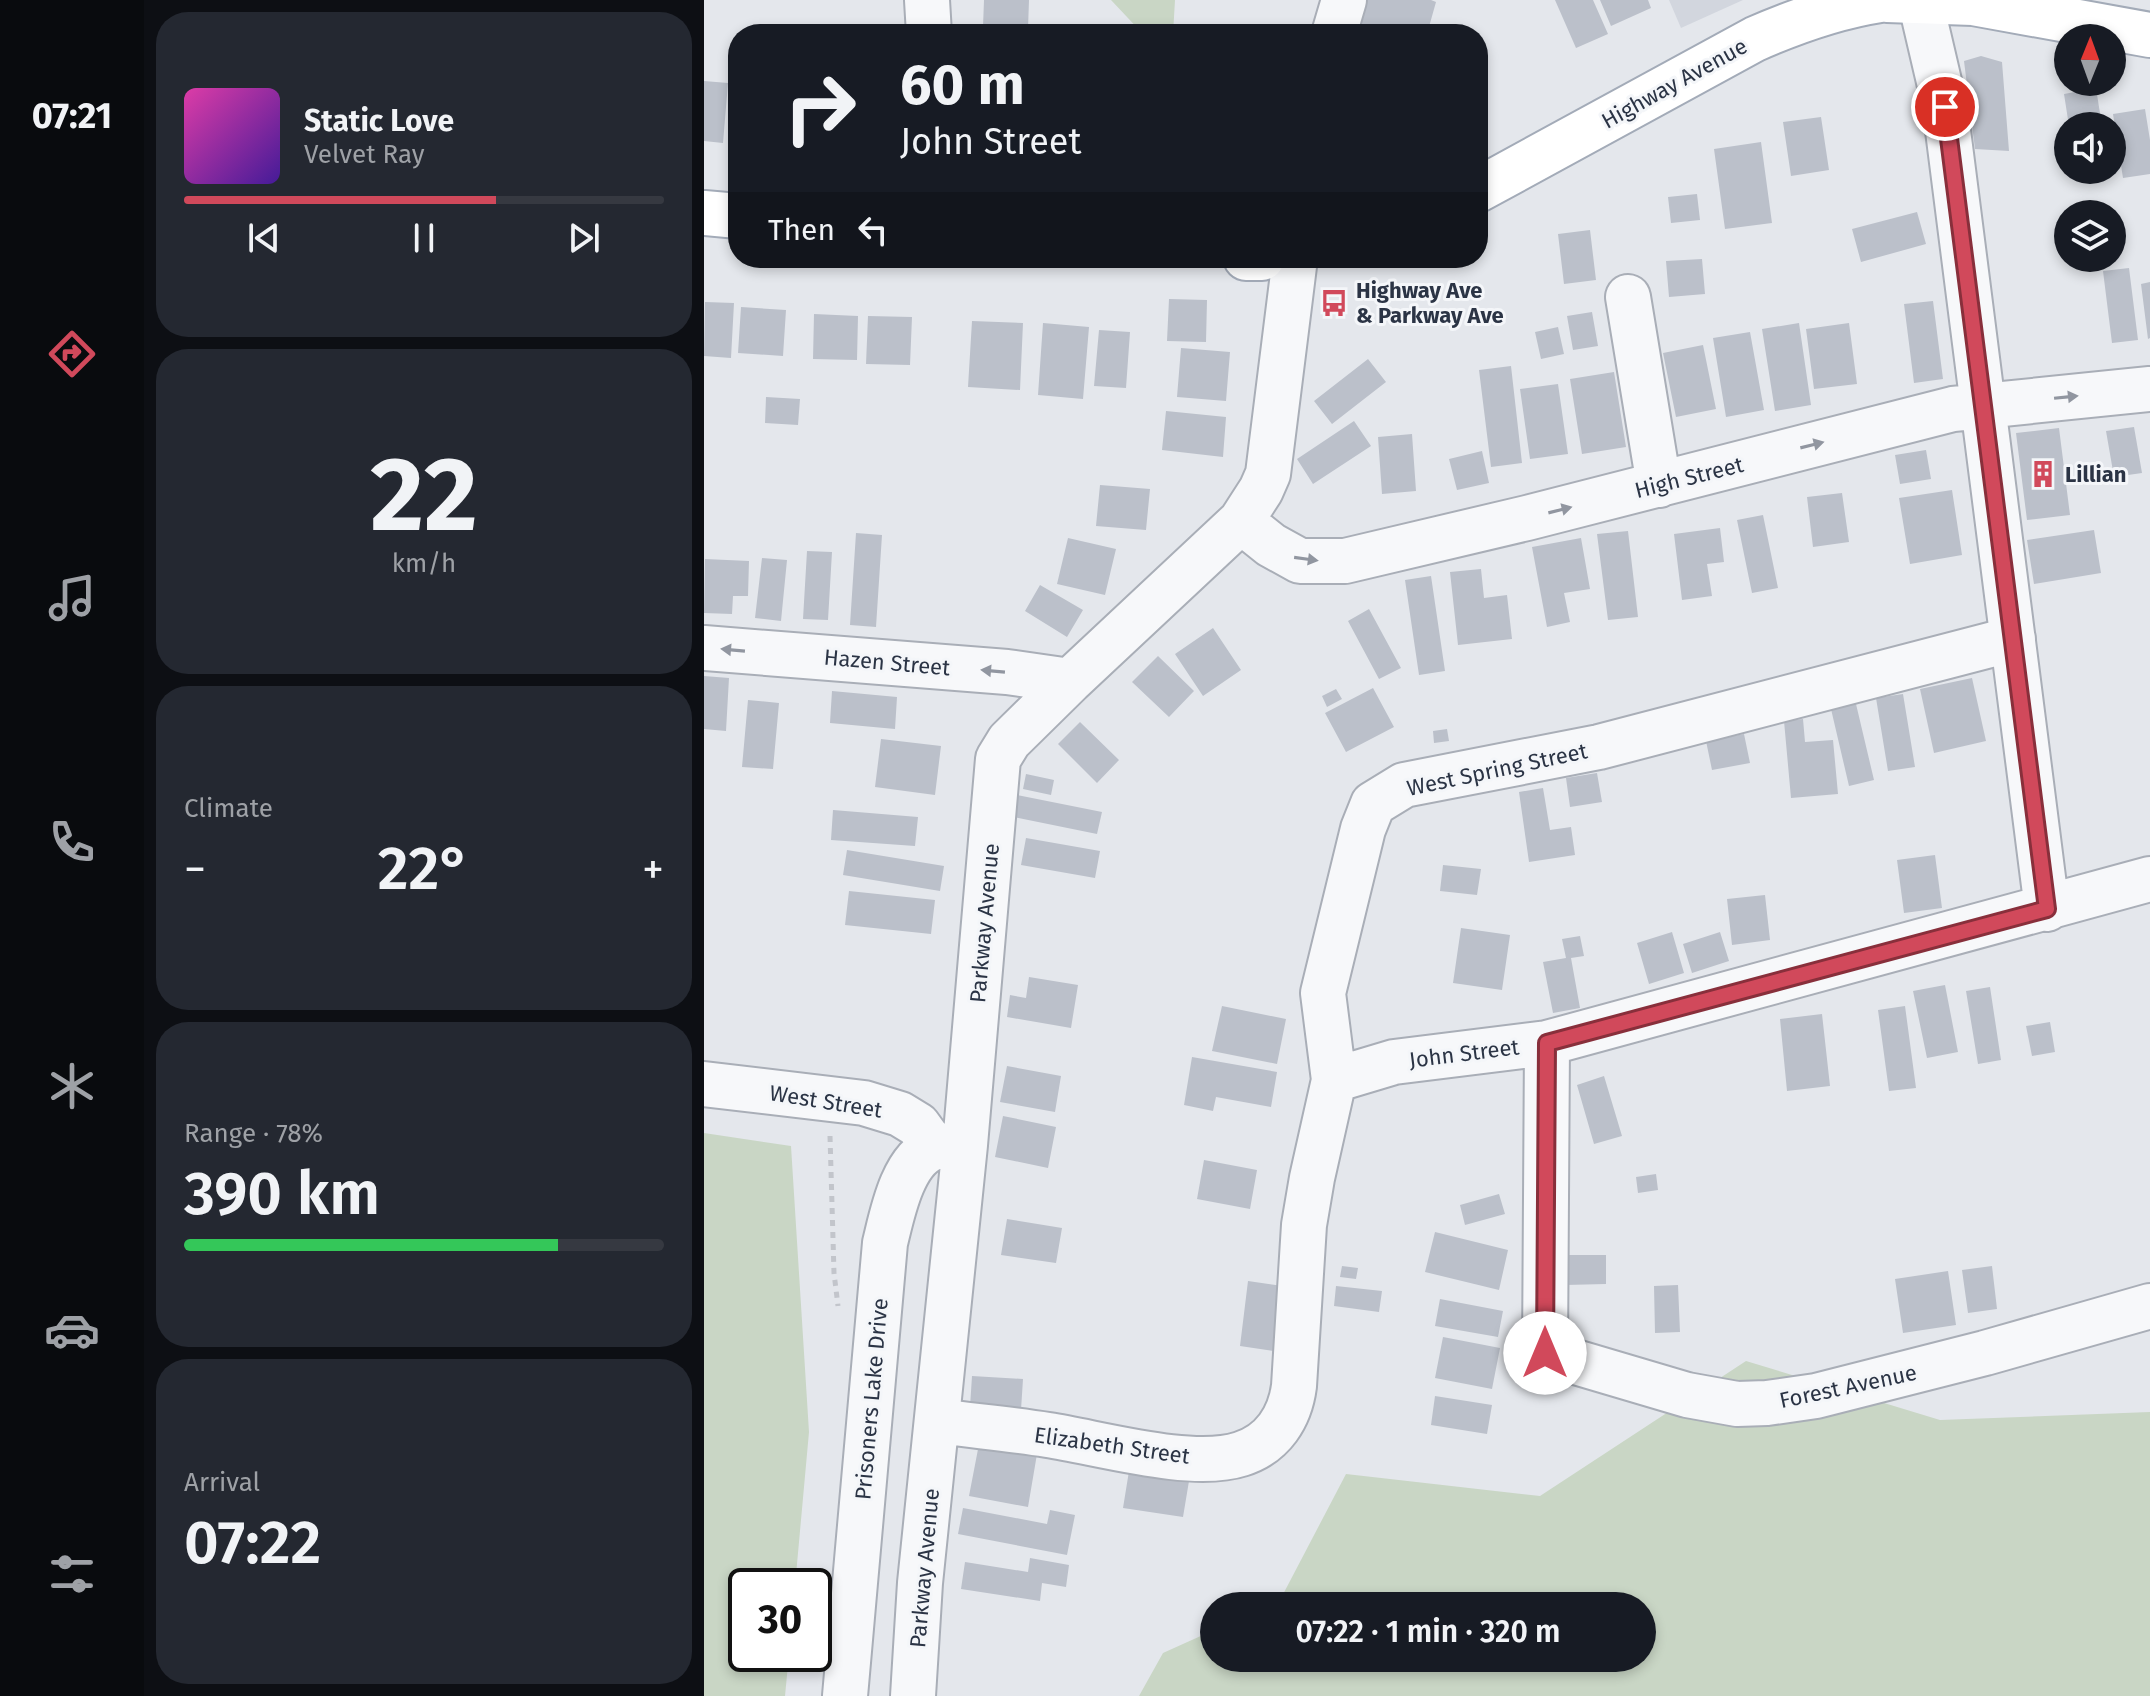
<!DOCTYPE html>
<meta charset="utf-8">
<style>
body{margin:0;font-family:"Fira Sans",sans-serif;background:#242831;color:#f1f3f6;height:100vh;display:flex;flex-direction:column;font-size:30px;white-space:nowrap}
*{box-sizing:border-box;margin:0}
p{font-size:26px;color:#9ea1a6}
.icon{flex:none;width:44px;height:44px;fill:none;stroke:currentColor;stroke-width:2;stroke-linecap:round;stroke-linejoin:round}
.map{position:relative;flex:1;overflow:hidden}
.sheet{display:flex;flex-direction:column;gap:12px;padding:12px;background:#0d0f14;width:560px}
.sheet>*{flex:none}
.banner{position:absolute;left:24px;top:24px;width:760px;height:244px;border-radius:32px;box-shadow:0 4px 12px #0003;background:#171b24;color:#f1f3f6;overflow:hidden}
.needle{width:52px;rotate:1deg}
.buttons{position:absolute;left:1350px;top:24px;display:grid;gap:16px}
.buttons a{display:grid;place-items:center;width:72px;height:72px;border-radius:50%;background:#171b24;box-shadow:0 4px 12px #0003;font-size:40px}
.speed{position:absolute;left:24px;top:1568px;display:flex;gap:16px;font-size:40px;font-weight:700;text-align:center}
.speed>*{display:grid;place-content:center;width:104px;height:104px;border-radius:50%;background:#171b24;box-shadow:0 4px 12px #0003;line-height:1}
.speed .limit{border:4px solid #111;border-radius:12px;background:#fff;color:#111}
.pin{position:absolute;display:grid;place-items:center;width:68px;height:68px;color:#fff;margin:-34px;border:4px solid #fff;border-radius:50%;box-shadow:0 2px 8px #0007}
.me{position:absolute;width:88px;margin:-44px;rotate:0deg;stroke-linejoin:round;filter:drop-shadow(0 0 6px #0008)}
.turn{display:flex;align-items:center;gap:28px;height:168px;padding:0 40px;font-size:36px}
.turn .icon{width:104px;height:104px;stroke-width:2.5}
.turn b{display:block;font-size:56px;line-height:68px}
.then{display:flex;align-items:center;height:76px;padding:0 40px;background:#0003;gap:16px;font-size:30px}
.big{font-size:60px;font-weight:600;line-height:1.1}
.sheet .tile{flex:1;display:flex;flex-direction:column;justify-content:center;gap:12px;min-width:0;padding:0 28px;border-radius:32px;background:#242831}
.sheet .dial{align-items:center;gap:0}
.dial b{font-size:104px;line-height:1}
.song{display:flex;align-items:center;gap:24px}
.cover{width:96px;height:96px;border-radius:12px;background:linear-gradient(135deg,hsl(320 70% 55%),hsl(260 70% 35%))}
.played{height:8px;border-radius:4px;background:linear-gradient(90deg,#d1495b 65%,#363941 65%)}
.keys{display:flex;justify-content:space-around;direction:ltr}
.heat{display:flex;justify-content:space-between;align-items:center;font-size:44px;direction:ltr}
.charge{height:12px;border-radius:6px;background:linear-gradient(90deg,#34c759 78%,#363941 0)}
.trip{position:absolute;left:496px;top:1592px;width:456px;height:80px;border-radius:40px;background:#171b24;box-shadow:0 4px 12px #0003;font-weight:600;line-height:80px;text-align:center}
main{display:flex;flex:1;min-height:0}
.tab-bar{display:flex;flex-direction:column;width:144px;justify-content:space-around;align-items:center;background:#090b0e;color:#9ea1a6}
.tab-bar .icon{width:56px;height:56px}
.tab-bar .selected{color:#d1495b}
.tab-bar b{font-size:36px;color:#f1f3f6}
.map>svg:first-child{display:block}
</style>
<main>
<nav class="tab-bar">
<b>07:21</b>
<svg class="icon selected" aria-label="directions" viewBox="0 0 24 24"><path d="M12 3l9 9-9 9-9-9zM9 14v-3h6M13 9l2 2-2 2"/></svg>
<svg class="icon" aria-label="music" viewBox="0 0 24 24"><path d="M9 18V5l10-2v13"/><circle cx="6" cy="18" r="3"/><circle cx="16" cy="16" r="3"/></svg>
<svg class="icon" aria-label="phone" viewBox="0 0 24 24"><path d="M5 4h4l2 5-3 2q2 4 5 5l2-3 5 2v4C11 20 4 13 5 4z"/></svg>
<svg class="icon" aria-label="climate" viewBox="0 0 24 24"><path d="M12 3v18M4 7l16 10M4 17L20 7"/></svg>
<svg class="icon" aria-label="car" viewBox="0 0 24 24"><path d="M5 17H2v-5l4-1 3-4h7l3 4 3 1v5h-3M9 17h6M6 11h13"/><circle cx="7" cy="17" r="2"/><circle cx="17" cy="17" r="2"/></svg>
<svg class="icon" aria-label="filters" viewBox="0 0 24 24"><path d="M4 7h16M4 17h16"/><circle cx="9" cy="7" r="2"/><circle cx="15" cy="17" r="2"/></svg>
</nav>
<section class="sheet">
<div class="tile">
<div class="song"><i class="cover"></i><div><b>Static Love</b><p>Velvet Ray</p></div></div>
<div class="played"></div>
<div class="keys"><svg class="icon" aria-label="previous" viewBox="0 0 24 24"><path d="M18 5L8 12l10 7zM5 5v14"/></svg><svg class="icon" aria-label="pause" viewBox="0 0 24 24"><path d="M8 5v14M16 5v14"/></svg><svg class="icon" aria-label="next" viewBox="0 0 24 24"><path d="M6 5l10 7-10 7zM19 5v14"/></svg></div>
</div>
<div class="tile dial"><b>22</b><p>km/h</p></div>
<div class="tile"><p>Climate</p>
<div class="heat"><a>−</a><b class="big">22°</b><a>+</a></div>
</div>
<div class="tile"><p>Range · 78%</p><b class="big">390 km</b><div class="charge"></div></div>
<div class="tile"><p>Arrival</p><b class="big">07:22</b></div>
</section>
<div class="map">
<svg width="1446" height="1696" viewBox="0 0 1446 1696">
<rect width="100%" height="100%" fill="#e4e7ec"/>
<!-- built -->
<path fill="#d2d6de" d="M 965,0 L 1039,0 L 977,28 Z"/>
<!-- green -->
<path fill="#c9d6c5" d="M 407,0 L 471,0 L 469,34 L 439,34 Z
M 0,1133 L 87,1146 L 105,1432 L 91,1586 L 42,1586 L 42,1654 L 85,1654 L 81,1696 L 0,1696 Z
M 1042,1361 L 1236,1420 L 1446,1412 L 1446,1696 L 435,1696 L 459,1653 L 510,1630 L 510,1658 L 938,1658 L 938,1606 L 565,1606 L 575,1602 L 642,1474 L 836,1496 Z"/>
<!-- building -->
<path fill="#bbc0ca" d="M 280,0 L 325,0 L 324,29 L 279,27 Z
M 657,0 L 727,0 L 732,2 L 723,34 L 647,34 Z
M 851,0 L 889,0 L 904,34 L 872,48 Z
M 896,0 L 944,0 L 947,8 L 907,26 Z
M 1277,56 L 1298,62 L 1305,151 L 1271,149 L 1260,61 Z
M 0,81 L 24,83 L 19,143 L 0,141 Z
M 1392,88 L 1398,126 L 1365,126 L 1360,94 Z
M 1441,109 L 1446,140 L 1446,174 L 1419,178 L 1409,114 Z
M 1117,117 L 1125,170 L 1087,176 L 1079,122 Z
M 1057,142 L 1068,223 L 1021,229 L 1010,149 Z
M 993,194 L 996,220 L 967,223 L 964,197 Z
M 1213,212 L 1222,244 L 1157,262 L 1148,229 Z
M 886,230 L 892,280 L 860,284 L 854,234 Z
M 998,259 L 1001,294 L 965,297 L 962,261 Z
M 1425,268 L 1434,340 L 1408,343 L 1399,271 Z
M 1446,282 L 1446,338 L 1444,339 L 1437,284 Z
M 465,299 L 503,300 L 502,342 L 463,341 Z
M 1229,301 L 1239,379 L 1210,383 L 1200,304 Z
M 1,302 L 30,303 L 27,358 L 0,356 Z
M 37,307 L 82,310 L 79,356 L 34,353 Z
M 888,312 L 894,346 L 869,350 L 863,316 Z
M 110,314 L 154,316 L 153,360 L 109,359 Z
M 164,316 L 208,317 L 206,365 L 162,364 Z
M 268,321 L 319,323 L 316,390 L 264,387 Z
M 339,323 L 385,327 L 379,399 L 334,395 Z
M 1095,323 L 1107,405 L 1071,411 L 1058,329 Z
M 1145,323 L 1153,384 L 1110,389 L 1102,329 Z
M 854,327 L 860,354 L 837,359 L 831,332 Z
M 395,330 L 426,332 L 422,388 L 390,386 Z
M 1046,332 L 1060,410 L 1022,417 L 1009,338 Z
M 999,345 L 1012,409 L 972,417 L 959,353 Z
M 477,348 L 526,352 L 522,401 L 473,397 Z
M 664,359 L 682,382 L 628,424 L 610,401 Z
M 807,366 L 818,463 L 787,467 L 775,370 Z
M 910,372 L 922,447 L 878,454 L 866,379 Z
M 854,384 L 864,454 L 826,459 L 816,389 Z
M 62,397 L 96,399 L 94,425 L 61,423 Z
M 462,411 L 522,417 L 519,457 L 458,450 Z
M 650,421 L 667,446 L 609,484 L 593,459 Z
M 1430,427 L 1438,473 L 1410,477 L 1402,431 Z
M 1355,428 L 1366,515 L 1323,520 L 1312,433 Z
M 708,434 L 712,491 L 678,494 L 674,437 Z
M 1222,450 L 1227,479 L 1196,484 L 1191,455 Z
M 778,451 L 785,483 L 753,490 L 745,459 Z
M 396,485 L 446,489 L 442,530 L 392,526 Z
M 1248,490 L 1258,555 L 1206,564 L 1195,498 Z
M 1138,493 L 1145,542 L 1109,547 L 1103,497 Z
M 1059,515 L 1074,588 L 1048,593 L 1033,520 Z
M 1016,528 L 1020,562 L 1003,564 L 1008,596 L 978,600 L 970,534 Z
M 1390,530 L 1397,573 L 1330,584 L 1323,540 Z
M 924,531 L 934,617 L 904,620 L 893,534 Z
M 152,533 L 178,535 L 172,627 L 146,625 Z
M 364,538 L 412,549 L 401,595 L 353,584 Z
M 877,538 L 886,589 L 860,593 L 866,622 L 843,627 L 828,547 Z
M 103,551 L 128,552 L 124,620 L 99,619 Z
M 58,558 L 83,560 L 77,621 L 51,618 Z
M 1,559 L 45,561 L 44,596 L 29,596 L 28,614 L 0,613 Z
M 777,569 L 780,598 L 803,595 L 808,639 L 754,645 L 746,572 Z
M 727,576 L 741,671 L 715,675 L 701,580 Z
M 336,585 L 379,610 L 363,637 L 321,611 Z
M 665,609 L 697,668 L 675,679 L 644,621 Z
M 509,628 L 537,670 L 499,696 L 471,654 Z
M 454,656 L 490,691 L 465,717 L 428,682 Z
M 0,676 L 25,678 L 22,731 L 0,729 Z
M 1268,678 L 1282,741 L 1230,753 L 1216,689 Z
M 669,688 L 690,727 L 642,752 L 621,713 Z
M 632,689 L 638,699 L 623,707 L 618,696 Z
M 128,691 L 193,697 L 191,729 L 126,723 Z
M 1199,694 L 1211,767 L 1184,771 L 1172,698 Z
M 44,700 L 75,703 L 69,769 L 38,767 Z
M 1152,704 L 1170,780 L 1145,786 L 1127,709 Z
M 1099,719 L 1101,742 L 1129,740 L 1134,794 L 1087,798 L 1080,721 Z
M 376,722 L 415,760 L 393,783 L 354,744 Z
M 743,729 L 745,741 L 730,743 L 729,731 Z
M 1040,734 L 1046,763 L 1008,770 L 1002,741 Z
M 177,739 L 237,746 L 231,795 L 171,787 Z
M 893,773 L 898,802 L 866,807 L 862,778 Z
M 322,774 L 350,780 L 347,795 L 319,789 Z
M 839,788 L 846,830 L 867,827 L 871,855 L 825,862 L 815,792 Z
M 313,795 L 398,812 L 393,834 L 309,817 Z
M 129,810 L 214,817 L 211,846 L 127,840 Z
M 322,838 L 396,851 L 391,878 L 317,865 Z
M 143,850 L 240,866 L 236,891 L 139,875 Z
M 1231,855 L 1238,908 L 1200,913 L 1193,860 Z
M 739,865 L 777,869 L 773,895 L 736,891 Z
M 145,891 L 231,900 L 227,934 L 141,925 Z
M 1061,895 L 1066,940 L 1028,945 L 1023,899 Z
M 757,928 L 806,935 L 798,990 L 749,983 Z
M 968,932 L 980,973 L 945,984 L 933,943 Z
M 1016,932 L 1025,961 L 988,973 L 979,944 Z
M 876,936 L 880,956 L 867,958 L 876,1008 L 849,1013 L 839,962 L 862,958 L 858,939 Z
M 325,977 L 374,985 L 367,1028 L 303,1017 L 306,995 L 322,998 Z
M 1241,985 L 1254,1052 L 1223,1058 L 1209,991 Z
M 1286,987 L 1297,1060 L 1274,1064 L 1262,991 Z
M 518,1006 L 582,1019 L 573,1064 L 508,1051 Z
M 1201,1006 L 1212,1088 L 1185,1091 L 1174,1010 Z
M 1118,1014 L 1126,1086 L 1083,1091 L 1076,1019 Z
M 1346,1022 L 1351,1052 L 1328,1056 L 1322,1026 Z
M 488,1057 L 573,1072 L 567,1107 L 512,1097 L 509,1111 L 480,1105 Z
M 303,1066 L 357,1076 L 351,1112 L 296,1102 Z
M 900,1076 L 918,1136 L 890,1144 L 873,1085 Z
M 299,1116 L 352,1127 L 344,1168 L 291,1157 Z
M 500,1160 L 553,1170 L 546,1209 L 493,1199 Z
M 952,1174 L 954,1190 L 934,1193 L 932,1177 Z
M 795,1194 L 801,1214 L 761,1225 L 756,1205 Z
M 303,1219 L 358,1228 L 352,1263 L 297,1255 Z
M 731,1232 L 804,1250 L 795,1290 L 721,1272 Z
M 861,1255 L 902,1255 L 902,1284 L 861,1285 Z
M 638,1266 L 654,1268 L 652,1279 L 636,1277 Z
M 1288,1266 L 1293,1309 L 1264,1313 L 1258,1270 Z
M 1244,1271 L 1252,1325 L 1199,1333 L 1191,1279 Z
M 544,1281 L 579,1286 L 570,1351 L 536,1346 Z
M 974,1285 L 976,1332 L 951,1333 L 950,1286 Z
M 632,1286 L 678,1291 L 675,1312 L 630,1306 Z
M 736,1299 L 799,1311 L 794,1337 L 731,1326 Z
M 739,1337 L 796,1348 L 788,1389 L 731,1378 Z
M 268,1376 L 319,1379 L 317,1410 L 266,1407 Z
M 731,1396 L 788,1405 L 783,1434 L 727,1425 Z
M 275,1444 L 333,1454 L 324,1507 L 265,1496 Z
M 425,1471 L 485,1481 L 479,1517 L 419,1508 Z
M 259,1508 L 343,1524 L 346,1510 L 371,1515 L 363,1555 L 254,1534 Z
M 326,1558 L 365,1565 L 362,1587 L 338,1583 L 336,1601 L 257,1589 L 261,1562 L 324,1572 Z"/>
<g fill="none" stroke-linecap="round" stroke-linejoin="round">
<!-- minor casing -->
<g stroke="#a9aeb7" stroke-width="48">
<path id="minor" d="M 223,0 L 225,34
M 1216,0 L 1241,107 L 1343,909
M 630,34 L 640,0
M 924,297 L 955,485
M 537,521 L 567,545 L 596,561 L 641,561 L 823,518 L 1249,409 L 1446,389
M 0,648 L 303,672 L 366,681
M 843,1043 L 841,1353 L 983,1395 L 1033,1404 L 1063,1403 L 1112,1396 L 1281,1353 L 1446,1306
M 630,1080 L 690,1062 L 843,1043 L 1446,879
M 0,1084 L 160,1103 L 196,1114 L 214,1125 L 230,1147
M 234,1421 C 271,1426 307,1429 344,1435 C 396,1443 488,1470 537,1454 C 569,1444 586,1417 590,1386 L 600,1225 L 608,1178 L 630,1080 L 619,993 L 659,829 L 669,804 L 700,785 L 895,747 L 1309,639
M 141,1696 L 181,1243 C 188,1215 198,1160 229,1148 C 237,1144 251,1146 261,1145
M 209,1696 L 216,1583 L 261,1145 L 294,759 L 305,741 L 366,681 L 537,521 L 557,490 L 564,474 L 591,258"/>
</g>
<!-- major casing -->
<g stroke="#a3abb8" stroke-width="48">
<path id="major" d="M 1183,0 L 1269,3 L 1446,35
M 774,190 L 1051,39 C 1092,21 1131,7 1176,0
M 0,213 L 34,216
M 542,258 L 558,258"/>
</g>
<!-- path -->
<path stroke="#c2c5cb" stroke-width="5" stroke-dasharray="6 6" stroke-linecap="butt" d="M 126,1136 L 130,1273 L 134,1306"/>
<!-- minor -->
<use href="#minor" stroke="#f7f8fa" stroke-width="44"/>
<!-- major -->
<use href="#major" stroke="#fff" stroke-width="44"/>
</g>
<!-- one-way arrows -->
<defs><path id="oneway-solid" d="M-6-.8H1V-3.2L6.5 0L1 3.2V.8H-6Z" transform="scale(2)"/></defs>
<g fill="#9196a0">
<use href="#oneway-solid" transform="translate(1362 397) rotate(-6)"/>
<use href="#oneway-solid" transform="translate(1108 445) rotate(-14)"/>
<use href="#oneway-solid" transform="translate(856 510) rotate(-14)"/>
<use href="#oneway-solid" transform="translate(602 559) rotate(8)"/>
<use href="#oneway-solid" transform="translate(29 650) rotate(-175)"/>
<use href="#oneway-solid" transform="translate(289 671) rotate(-175)"/>
</g>
<g fill="none" stroke-linecap="round" stroke-linejoin="round">
<!-- route casing -->
<g stroke="#882f3b" stroke-width="20">
<path id="route" d="M 841,1353 L 843,1043 L 1343,909 L 1241,107"/>
</g>
<!-- route -->
<use href="#route" stroke="#d1495b" stroke-width="14"/>
</g>
<!-- icons -->
<defs>
<g id="bus-bare" transform="scale(2.16)"><path d="M-5-6H5V4H4V6H2V4H-2V6H-4V4H-5ZM-3.5-4V0h7V-4ZM-3.5 1.2v1.5H-2V1.2ZM2 1.2v1.5H3.5V1.2Z" fill="#d1495b" stroke="#f4f6f9" stroke-width="2.5" paint-order="stroke"/></g>
<g id="building-bare" transform="scale(2.16)"><path d="M-4-6H4V6H1V3H-1V6H-4ZM-2.5-4.3h1.7v1.8h-1.7ZM.8-4.3h1.7v1.8H.8ZM-2.5-1h1.7V.8h-1.7ZM.8-1h1.7V.8H.8Z" fill="#d1495b" stroke="#f4f6f9" stroke-width="2.5" paint-order="stroke"/></g>
</defs>
<g fill-rule="evenodd">
<use href="#bus-bare" x="630" y="303"/>
<use href="#building-bare" x="1339" y="474"/>
</g>
<g text-anchor="middle" stroke-width="6" stroke-linejoin="round" paint-order="stroke">
<!-- street labels -->
<g font-size="22" fill="#2b3445" stroke="#f4f6f9">
<text transform="translate(970 83) rotate(-29)" y="8">Highway Avenue</text>
<text transform="translate(985 477) rotate(-14)" y="8">High Street</text>
<text transform="translate(183 662) rotate(5)" y="8">Hazen Street</text>
<text transform="translate(793 769) rotate(-12)" y="8">West Spring Street</text>
<text transform="translate(280 923) rotate(-85)" y="8">Parkway Avenue</text>
<text transform="translate(760 1053) rotate(-7)" y="8">John Street</text>
<text transform="translate(122 1101) rotate(9)" y="8">West Street</text>
<text transform="translate(1144 1386) rotate(-12)" y="8">Forest Avenue</text>
<text transform="translate(167 1399) rotate(-85)" y="8">Prisoners Lake Drive</text>
<text transform="translate(408 1445) rotate(8)" y="8">Elizabeth Street</text>
<text transform="translate(220 1568) rotate(-85)" y="8">Parkway Avenue</text>
</g>
<!-- poi labels -->
<g font-size="22" font-weight="bold" fill="#2b3445" stroke="#f4f6f9" text-anchor="start">
<text x="652" y="298">Highway Ave<tspan x="652" dy="25">&amp; Parkway Ave</tspan></text>
<text x="1361" y="482">Lillian</text>
</g>
</g>
</svg>
<div class="buttons">
<a><svg class="needle" viewBox="-14 -14 28 28"><path d="M0-13l5 13h-10z" fill="#e53935"/><path d="M0 13l5-13h-10z" fill="#9ea1a6"/></svg></a>
<a><svg class="icon" aria-label="sound" viewBox="0 0 24 24"><path d="M4 9h4l5-4v14l-5-4H4zM17 9q2 3 0 6"/></svg></a>
<a><svg class="icon" aria-label="layers" viewBox="0 0 24 24"><path d="M12 4l9 5-9 5-9-5zM3 14l9 5 9-5"/></svg></a>
</div>
<div class="speed"><div class="limit">30</div></div>
<div class="pin" style="left:1241px;top:107px;background:#d93025"><svg class="icon" aria-label="arrive" viewBox="0 0 24 24"><path d="M6 21V4h12l-3 4 3 4H6"/></svg></div>
<svg class="me" style="left:841px;top:1353px" viewBox="-20 -20 40 40"><circle r="19" fill="#fff"/><path d="M0-13L10 11 0 6-10 11z" fill="#d1495b"/></svg>
<div class="trip">07:22 · 1 min · 320 m</div>
<div class="banner">
<div class="turn"><svg class="icon" aria-label="right" viewBox="0 0 24 24"><path d="M7 20v-9h11M14 6l5 5-5 5"/></svg><div><b>60 m</b>John Street</div></div>
<div class="then">Then<svg class="icon" aria-label="left" viewBox="0 0 24 24"><path d="M17 20v-9H6M10 6l-5 5 5 5"/></svg></div>
</div>
</div>
</main>
